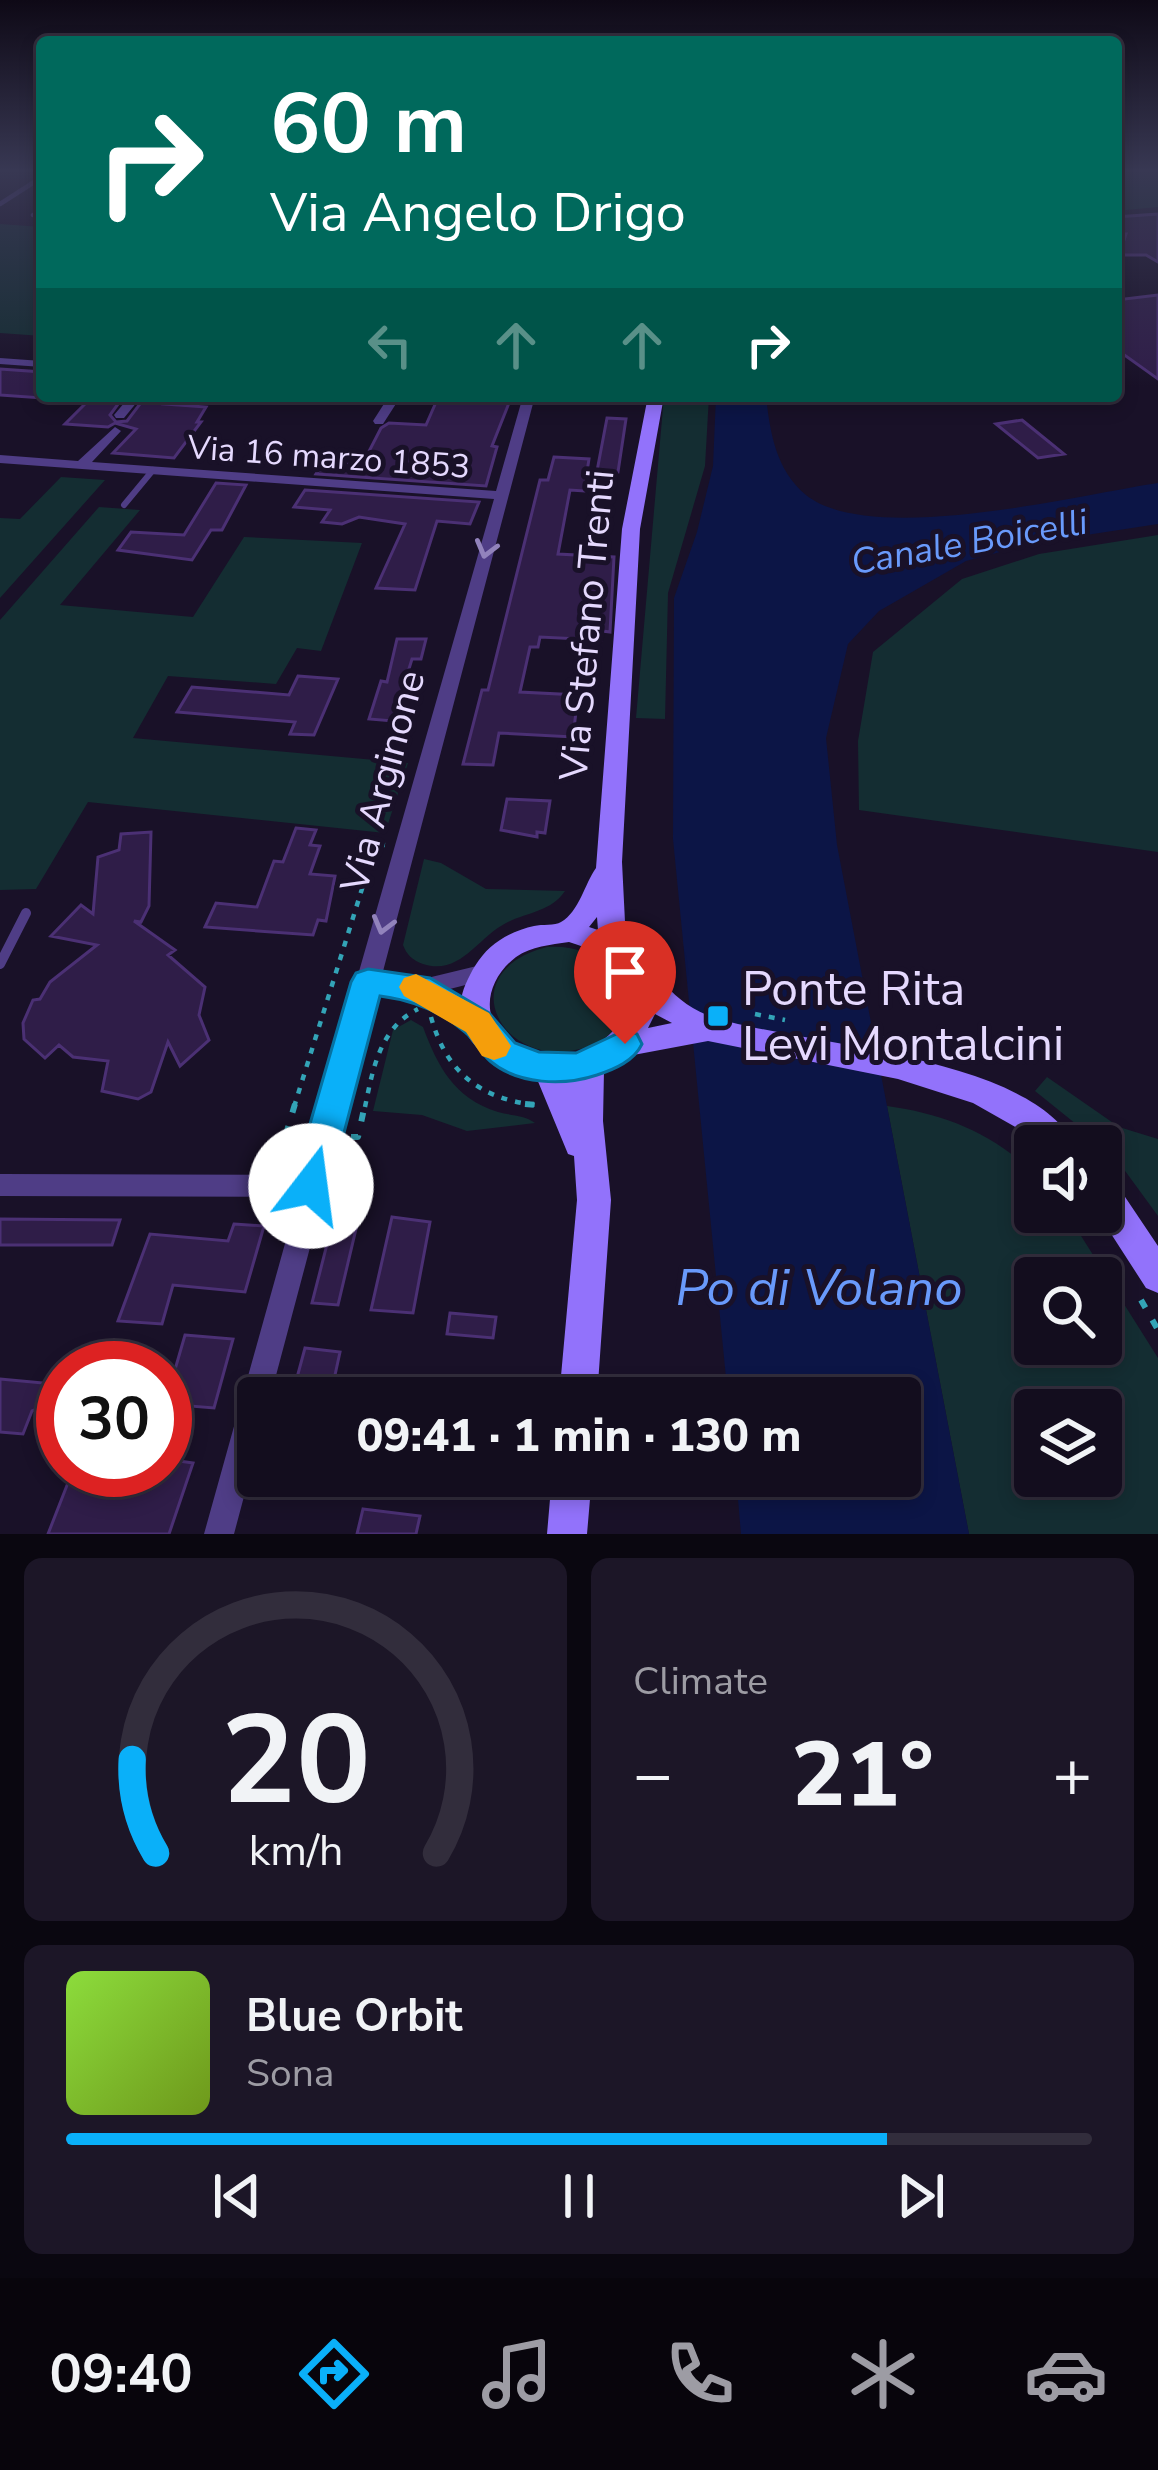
<!DOCTYPE html>
<meta charset="utf-8">
<style>
body{margin:0;font-family:"Nunito Sans",sans-serif;background:#1c1627;color:#f1f3f6;height:100vh;display:flex;flex-direction:column;font-size:45px;white-space:nowrap}
*{box-sizing:border-box;margin:0}
p{font-size:39px;color:#9d9ca4}
.icon{flex:none;width:66px;height:66px;fill:none;stroke:currentColor;stroke-width:2;stroke-linecap:round;stroke-linejoin:round}
.map{position:relative;height:1534px;overflow:hidden}
.details{display:flex;flex-direction:column;gap:24px;padding:24px;background:#0a0710;flex:1}
.details>*{flex:none}
.hud{position:absolute;left:36px;top:36px;width:1086px;height:366px;border-radius:12px;box-shadow:0 6px 18px #0003,0 0 0 3px #322d3c;background:#00695c;color:#fff;overflow:hidden}
.fabs{position:absolute;left:1014px;top:1125px;display:grid;gap:24px}
.fabs a{display:grid;place-items:center;width:108px;height:108px;border-radius:12px;background:#130d1e;box-shadow:0 6px 18px #0003,0 0 0 3px #322d3c;font-size:60px}
.speed{position:absolute;left:36px;top:1341px;display:flex;gap:24px;font-size:60px;font-weight:700;text-align:center}
.speed>*{display:grid;place-content:center;width:156px;height:156px;border-radius:50%;background:#130d1e;box-shadow:0 6px 18px #0003,0 0 0 3px #322d3c;line-height:1}
.speed .limit{border:18px solid #d22;background:#fff;color:#111}
.pin{position:absolute;display:grid;place-items:center;width:102px;height:102px;color:#fff;margin:-123px -51px;border-radius:50% 50% 50% 0;rotate:-45deg;box-shadow:0 0 12px #0007}
.pin .icon{rotate:45deg}
.me{position:absolute;width:132px;margin:-66px;rotate:15deg;stroke-linejoin:round;filter:drop-shadow(0 0 9px #0008)}
.turn{display:flex;align-items:center;gap:42px;height:252px;padding:0 36px;font-size:54px}
.turn .icon{width:156px;height:156px;stroke-width:2.5}
.turn b{display:block;font-size:84px;line-height:102px}
.lanes{display:flex;align-items:center;height:114px;padding:0 36px;background:#0003;justify-content:center;gap:60px;direction:ltr}
.lanes .off{opacity:.35}
.big{font-size:90px;font-weight:800;line-height:1.1}
.details .card{flex:1;display:flex;flex-direction:column;justify-content:center;gap:18px;min-width:0;padding:0 42px;border-radius:18px;background:#1c1627}
.details .dial{align-items:center;gap:0}
.dial svg{height:312px;overflow:visible;fill:none;stroke:#322d3c;stroke-width:7;stroke-linecap:round;text-anchor:middle}
.dial text{fill:#f1f3f6;stroke:none}
.song{display:flex;align-items:center;gap:36px}
.cover{width:144px;height:144px;border-radius:18px;background:linear-gradient(135deg,hsl(90 70% 55%),hsl(80 70% 35%))}
.played{height:12px;border-radius:6px;background:linear-gradient(90deg,#0ab0f9 80%,#322d3c 80%)}
.keys{display:flex;justify-content:space-around;direction:ltr}
.heat{display:flex;justify-content:space-between;align-items:center;font-size:66px;direction:ltr}
.details .tiles{flex:1;display:grid;gap:24px;grid-template-columns:1fr 1fr}
.card:last-child{grid-column:span 2}
.trip{position:absolute;left:237px;top:1377px;width:684px;height:120px;border-radius:12px;background:#130d1e;box-shadow:0 6px 18px #0003,0 0 0 3px #322d3c;font-weight:800;line-height:120px;text-align:center}
.tab-bar{display:flex;height:192px;justify-content:space-around;align-items:center;background:#08050c;color:#9d9ca4}
.tab-bar .icon{width:84px;height:84px}
.tab-bar .on{color:#0ab0f9}
.tab-bar b{font-size:54px;color:#f1f3f6}
.map>svg:first-child{display:block}
</style>
<div class="map">
<svg width="1158" height="1534" viewBox="0 0 1158 1534">
<rect width="100%" height="100%" fill="#191128"/>
<!-- green -->
<path fill="#142d32" fill-rule="evenodd" d="M 1116,172 L 1158,172 L 1158,207 L 1116,211 Z
M 0,224 L 42,227 L 42,336 L 0,333 Z
M 664,396 L 709,396 L 705,466 L 668,593 L 665,719 L 636,718 Z
M 61,477 L 105,480 L 0,598 L 0,518 L 20,519 Z
M 99,507 L 140,510 L 60,605 L 193,617 L 244,537 L 362,543 L 321,651 L 297,648 L 276,684 L 168,676 L 133,738 L 408,763 L 385,833 L 88,802 L 36,889 L 0,890 L 0,620 Z
M 1158,535 L 1158,852 L 859,810 L 858,741 L 873,652 L 962,579 L 1039,554 Z
M 424,859 L 441,863 L 486,889 L 565,891 C 551,912 527,912 506,923 C 477,938 460,976 423,964 C 412,960 407,955 403,945 Z
M 547,947 C 615,941 664,1017 589,1046 C 506,1078 445,973 547,947 Z
M 411,1020 L 423,1027 C 438,1067 454,1098 498,1112 C 512,1116 524,1115 535,1123 L 467,1131 L 422,1115 L 373,1111 L 393,1030 Z
M 1047,1077 L 1119,1127 L 1158,1139 L 1158,1216 L 1112,1153 L 1035,1091 Z
M 887,1106 C 945,1114 992,1133 1035,1174 L 1035,1212 L 1066,1212 L 1158,1358 L 1158,1534 L 969,1534 ZM 1035,1278 L 1101,1278 L 1101,1344 L 1035,1344 ZM 1035,1410 L 1101,1410 L 1101,1476 L 1035,1476 Z"/>
<!-- water -->
<path fill="#0c1546" d="M 716,396 L 766,396 C 770,433 776,470 806,495 C 871,547 1078,495 1158,483 L 1158,524 L 1034,543 L 966,561 L 879,611 L 848,644 L 826,738 L 837,845 L 969,1534 L 741,1534 L 736,1476 L 900,1476 L 900,1398 L 728,1398 L 673,839 L 674,598 L 697,532 L 713,466 Z"/>
<!-- building -->
<path fill="#2f1d48" stroke="#4b3074" stroke-width="3" d="M 1158,214 L 1158,262 L 1146,255 L 1119,255 L 1126,234 L 1116,234 L 1116,217 Z
M 1158,295 L 1158,379 L 1116,349 L 1116,300 Z
M 0,369 L 42,372 L 42,398 L 0,395 Z
M 93,396 L 124,396 L 110,415 L 116,422 L 127,421 L 146,396 L 171,396 L 164,404 L 206,407 L 197,422 L 201,422 L 174,458 L 113,453 L 136,429 L 115,423 L 108,427 L 65,424 Z
M 437,400 L 509,403 L 492,446 L 497,447 L 486,486 L 316,474 L 323,463 L 362,465 L 381,428 L 389,423 L 426,425 Z
M 607,418 L 626,419 L 618,472 L 597,471 Z
M 1022,420 L 1064,454 L 1038,458 L 996,424 Z
M 554,457 L 589,459 L 584,491 L 570,490 L 558,554 L 614,557 L 610,632 L 602,631 L 601,640 L 540,637 L 538,647 L 530,647 L 520,692 L 578,695 L 573,737 L 499,733 L 493,765 L 463,764 L 482,690 L 488,690 L 540,480 L 548,480 Z
M 216,483 L 246,485 L 222,530 L 211,530 L 192,560 L 118,550 L 131,532 L 184,535 Z
M 305,490 L 479,502 L 470,524 L 437,521 L 415,590 L 376,588 L 405,524 L 359,517 L 342,524 L 322,522 L 330,510 L 294,507 Z
M 397,639 L 426,639 L 421,659 L 412,659 L 393,721 L 369,719 L 381,681 L 387,682 Z
M 298,676 L 338,679 L 314,735 L 290,734 L 295,722 L 177,712 L 192,687 L 289,695 Z
M 507,799 L 550,801 L 545,833 L 537,832 L 537,837 L 501,830 Z
M 296,828 L 316,830 L 310,845 L 320,846 L 310,874 L 335,876 L 326,921 L 318,920 L 313,935 L 205,927 L 216,903 L 257,907 L 274,861 L 283,862 Z
M 151,832 L 149,906 L 141,922 L 134,921 L 175,950 L 168,955 L 205,987 L 199,1015 L 209,1040 L 180,1066 L 168,1042 L 151,1092 L 138,1099 L 102,1091 L 108,1061 L 73,1057 L 59,1045 L 45,1058 L 24,1039 L 23,1023 L 33,1000 L 40,999 L 50,982 L 97,945 L 51,936 L 81,905 L 93,914 L 98,857 L 119,850 L 121,834 Z
M 336,1209 L 360,1212 L 338,1305 L 312,1303 Z
M 392,1217 L 430,1222 L 413,1313 L 371,1310 Z
M 0,1219 L 120,1220 L 112,1245 L 0,1245 Z
M 234,1224 L 264,1226 L 245,1292 L 173,1285 L 162,1324 L 118,1321 L 150,1234 L 228,1241 Z
M 450,1313 L 496,1317 L 493,1338 L 447,1334 Z
M 185,1335 L 233,1339 L 214,1408 L 165,1404 Z
M 305,1348 L 340,1352 L 330,1398 L 292,1396 Z
M 0,1379 L 54,1384 L 45,1406 L 32,1411 L 23,1434 L 0,1432 Z
M 165,1459 L 193,1463 L 169,1534 L 48,1534 L 73,1470 L 165,1470 Z
M 363,1509 L 420,1516 L 416,1534 L 357,1534 Z"/>
<g fill="none" stroke-linecap="round" stroke-linejoin="round">
<!-- path-far1 -->
<path stroke="#33a4b7" stroke-width="4.5" stroke-dasharray="6 8" stroke-linecap="butt" d="M 755,1014 L 785,1020
M 431,1017 C 446,1072 480,1099 536,1105
M 878,1038 L 908,1044
M 294,1107 L 376,844 L 385,845
M 365,1107 C 373,1068 380,1028 418,1009"/>
<!-- path -->
<path stroke="#33a4b7" stroke-width="6" stroke-dasharray="9 14" stroke-linecap="butt" d="M 295,1104 L 286,1134 L 304,1135
M 525,1104 L 536,1105
M 351,1137 L 358,1137 L 365,1104
M 1101,1154 L 1116,1169
M 1141,1300 L 1158,1330"/>
<!-- service-far2 -->
<path stroke="#4f3d86" stroke-width="4.5" d="M 0,204 L 42,177
M 42,209 L 33,215 L 42,215"/>
<!-- service-far1 -->
<path stroke="#4f3d86" stroke-width="6" d="M 124,505 L 153,470"/>
<!-- service -->
<path stroke="#4f3d86" stroke-width="10" d="M 0,964 L 26,913"/>
<!-- minor -->
<path fill="#4f3d86" fill-rule="evenodd" d="M 0,358 L 42,361 L 42,367 L 0,364 Z
M 130,396 L 142,396 L 124,418 L 116,418 L 114,415 Z
M 389,396 L 401,396 L 383,424 L 375,424 L 373,421 Z
M 523,396 L 535,396 L 382,975 L 419,980 L 481,965 L 489,967 L 492,973 L 489,979 L 442,991 L 484,1016 L 487,1022 L 484,1028 L 476,1031 L 415,996 L 378,992 L 270,1398 L 258,1398 L 258,1444 L 234,1534 L 204,1534 L 298,1197 L 0,1196 L 0,1174 L 305,1175 L 358,985 L 356,982 L 494,499 L 0,463 L 0,455 L 78,461 L 115,427 L 121,431 L 92,462 L 496,491 Z"/>
<!-- secondary -->
<path fill="#9272fb" fill-rule="evenodd" d="M 648,396 L 664,396 L 640,529 L 622,862 L 626,942 C 658,969 669,1004 716,1018 C 802,1045 1033,1056 1075,1146 L 1038,1146 L 1024,1132 L 973,1103 L 898,1079 L 708,1041 L 628,1056 L 604,1070 L 603,1121 L 611,1200 L 597,1398 L 559,1398 L 577,1200 L 574,1156 L 568,1154 L 537,1079 C 487,1065 439,1032 470,975 C 477,961 486,949 500,940 C 509,934 523,928 534,926 C 542,924 555,926 561,922 C 579,912 585,883 596,868 L 622,529 ZM 597,917 L 598,930 L 589,927 ZM 569,942 C 697,980 586,1098 510,1042 C 478,1018 487,979 516,957 C 532,946 550,945 569,942 ZM 655,1014 L 672,1023 L 648,1028 Z
M 1101,1175 L 1113,1179 L 1158,1246 L 1158,1293 L 1146,1288 L 1097,1212 L 1101,1212 Z
M 552,1476 L 592,1476 L 587,1534 L 547,1534 Z"/>
</g>
<!-- one-way arrows -->
<defs><path id="oneway-chevron" d="M-2-3.5L2.5 0L-2 3.5" fill="none" stroke-width="1.6" stroke-linecap="round" stroke-linejoin="round" transform="scale(3)"/></defs>
<g stroke="#9283bc">
<use href="#oneway-chevron" transform="translate(486 549) rotate(105)"/>
<use href="#oneway-chevron" transform="translate(383 925) rotate(105)"/>
</g>
<!-- sky -->
<linearGradient id="sky" x2="0" y2="1"><stop stop-color="#0e0916"/><stop offset="0.44" stop-color="#383853"/><stop offset="1" stop-color="#383853" stop-opacity="0"/></linearGradient>
<rect width="1158" height="387" fill="url(#sky)"/>
<!-- route -->
<path fill="#0ab0f9" stroke="#0672a2" stroke-width="3" d="M 368,969 L 430,978 L 489,1013 L 515,1043 L 539,1052 L 576,1053 L 625,1030 L 637,1034 L 642,1044 C 634,1061 615,1069 597,1075 C 564,1086 518,1085 490,1061 C 480,1053 475,1040 465,1032 C 441,1011 411,1000 380,996 L 330,1186 L 324,1198 L 311,1203 L 298,1198 L 292,1186 L 351,982 L 356,973 Z"/>
<!-- slow -->
<path fill="#f59e0b" d="M 416,974 L 489,1013 L 511,1046 L 506,1056 L 494,1060 L 482,1056 L 466,1032 L 404,996 L 399,987 L 404,978 Z"/>
<!-- markers -->
<rect fill="#0ab0f9" stroke="#191128" stroke-width="4.5" x="706" y="1004" width="24" height="24" rx="6"/>
<g text-anchor="middle" stroke-width="10" stroke-linejoin="round" paint-order="stroke">
<!-- far-street labels -->
<g font-size="33" fill="#e5d9fe" stroke="#191128">
<text transform="translate(329 456) rotate(4)" y="12">Via 16 marzo 1853</text>
</g>
<!-- far-water labels -->
<g font-size="36" font-style="italic" fill="#699afb" stroke="#191128">
<text transform="translate(969 541) rotate(-10)" y="13">Canale Boicelli</text>
</g>
<!-- street labels -->
<g font-size="39" fill="#e5d9fe" stroke="#191128">
<text transform="translate(586 625) rotate(-85)" y="14">Via Stefano Trenti</text>
<text transform="translate(382 781) rotate(-75)" y="14">Via Arginone</text>
</g>
<!-- near-poi labels -->
<g font-size="48" fill="#e5d9fe" stroke="#191128" text-anchor="start">
<text x="742" y="1005">Ponte Rita<tspan x="742" dy="55">Levi Montalcini</tspan></text>
</g>
<!-- near-water labels -->
<g font-size="51" font-style="italic" fill="#699afb" stroke="#191128">
<text x="819" y="1305">Po di Volano</text>
</g>
</g>
</svg>
<div class="fabs">
<a><svg class="icon" aria-label="sound" viewBox="0 0 24 24"><path d="M4 9h4l5-4v14l-5-4H4zM17 9q2 3 0 6"/></svg></a>
<a><svg class="icon" aria-label="search" viewBox="0 0 24 24"><circle cx="10" cy="10" r="6"/><path d="M15 15l6 6"/></svg></a>
<a><svg class="icon" aria-label="layers" viewBox="0 0 24 24"><path d="M12 4l9 5-9 5-9-5zM3 14l9 5 9-5"/></svg></a>
</div>
<div class="speed"><div class="limit">30</div></div>
<div class="pin" style="left:625px;top:1044px;background:#d93025"><svg class="icon" aria-label="arrive" viewBox="0 0 24 24"><path d="M6 21V4h12l-3 4 3 4H6"/></svg></div>
<svg class="me" style="left:311px;top:1186px" viewBox="-20 -20 40 40"><circle r="19" fill="#fff"/><path d="M0-13L10 11 0 6-10 11z" fill="#0ab0f9"/></svg>
<div class="trip">09:41 · 1 min · 130 m</div>
<div class="hud">
<div class="turn"><svg class="icon" aria-label="right" viewBox="0 0 24 24"><path d="M7 20v-9h11M14 6l5 5-5 5"/></svg><div><b>60 m</b>Via Angelo Drigo</div></div>
<div class="lanes"><svg class="icon off" aria-label="left" viewBox="0 0 24 24"><path d="M17 20v-9H6M10 6l-5 5 5 5"/></svg><svg class="icon off" aria-label="ahead" viewBox="0 0 24 24"><path d="M12 20V5M6 11l6-6 6 6"/></svg><svg class="icon off" aria-label="ahead" viewBox="0 0 24 24"><path d="M12 20V5M6 11l6-6 6 6"/></svg><svg class="icon" aria-label="right" viewBox="0 0 24 24"><path d="M7 20v-9h11M14 6l5 5-5 5"/></svg></div>
</div>
</div>
<section class="details">
<div class="tiles">
<div class="card dial"><svg viewBox="0 0 100 80">
<path d="M14 69A42 42 0 1 1 86 69"/>
<path d="M14 69A42 42 0 0 1 8 45" stroke="#0ab0f9"/>
<text x="50" y="56" font-size="32" font-weight="700">20</text>
<text x="50" y="72" font-size="11">km/h</text>
</svg></div>
<div class="card"><p>Climate</p>
<div class="heat"><a>−</a><b class="big">21°</b><a>+</a></div>
</div>
<div class="card">
<div class="song"><i class="cover"></i><div><b>Blue Orbit</b><p>Sona</p></div></div>
<div class="played"></div>
<div class="keys"><svg class="icon" aria-label="previous" viewBox="0 0 24 24"><path d="M18 5L8 12l10 7zM5 5v14"/></svg><svg class="icon" aria-label="pause" viewBox="0 0 24 24"><path d="M8 5v14M16 5v14"/></svg><svg class="icon" aria-label="next" viewBox="0 0 24 24"><path d="M6 5l10 7-10 7zM19 5v14"/></svg></div>
</div>
</div>
</section>
<nav class="tab-bar">
<b>09:40</b>
<svg class="icon on" aria-label="directions" viewBox="0 0 24 24"><path d="M12 3l9 9-9 9-9-9zM9 14v-3h6M13 9l2 2-2 2"/></svg>
<svg class="icon" aria-label="music" viewBox="0 0 24 24"><path d="M9 18V5l10-2v13"/><circle cx="6" cy="18" r="3"/><circle cx="16" cy="16" r="3"/></svg>
<svg class="icon" aria-label="phone" viewBox="0 0 24 24"><path d="M5 4h4l2 5-3 2q2 4 5 5l2-3 5 2v4C11 20 4 13 5 4z"/></svg>
<svg class="icon" aria-label="climate" viewBox="0 0 24 24"><path d="M12 3v18M4 7l16 10M4 17L20 7"/></svg>
<svg class="icon" aria-label="car" viewBox="0 0 24 24"><path d="M5 17H2v-5l4-1 3-4h7l3 4 3 1v5h-3M9 17h6M6 11h13"/><circle cx="7" cy="17" r="2"/><circle cx="17" cy="17" r="2"/></svg>
</nav>
